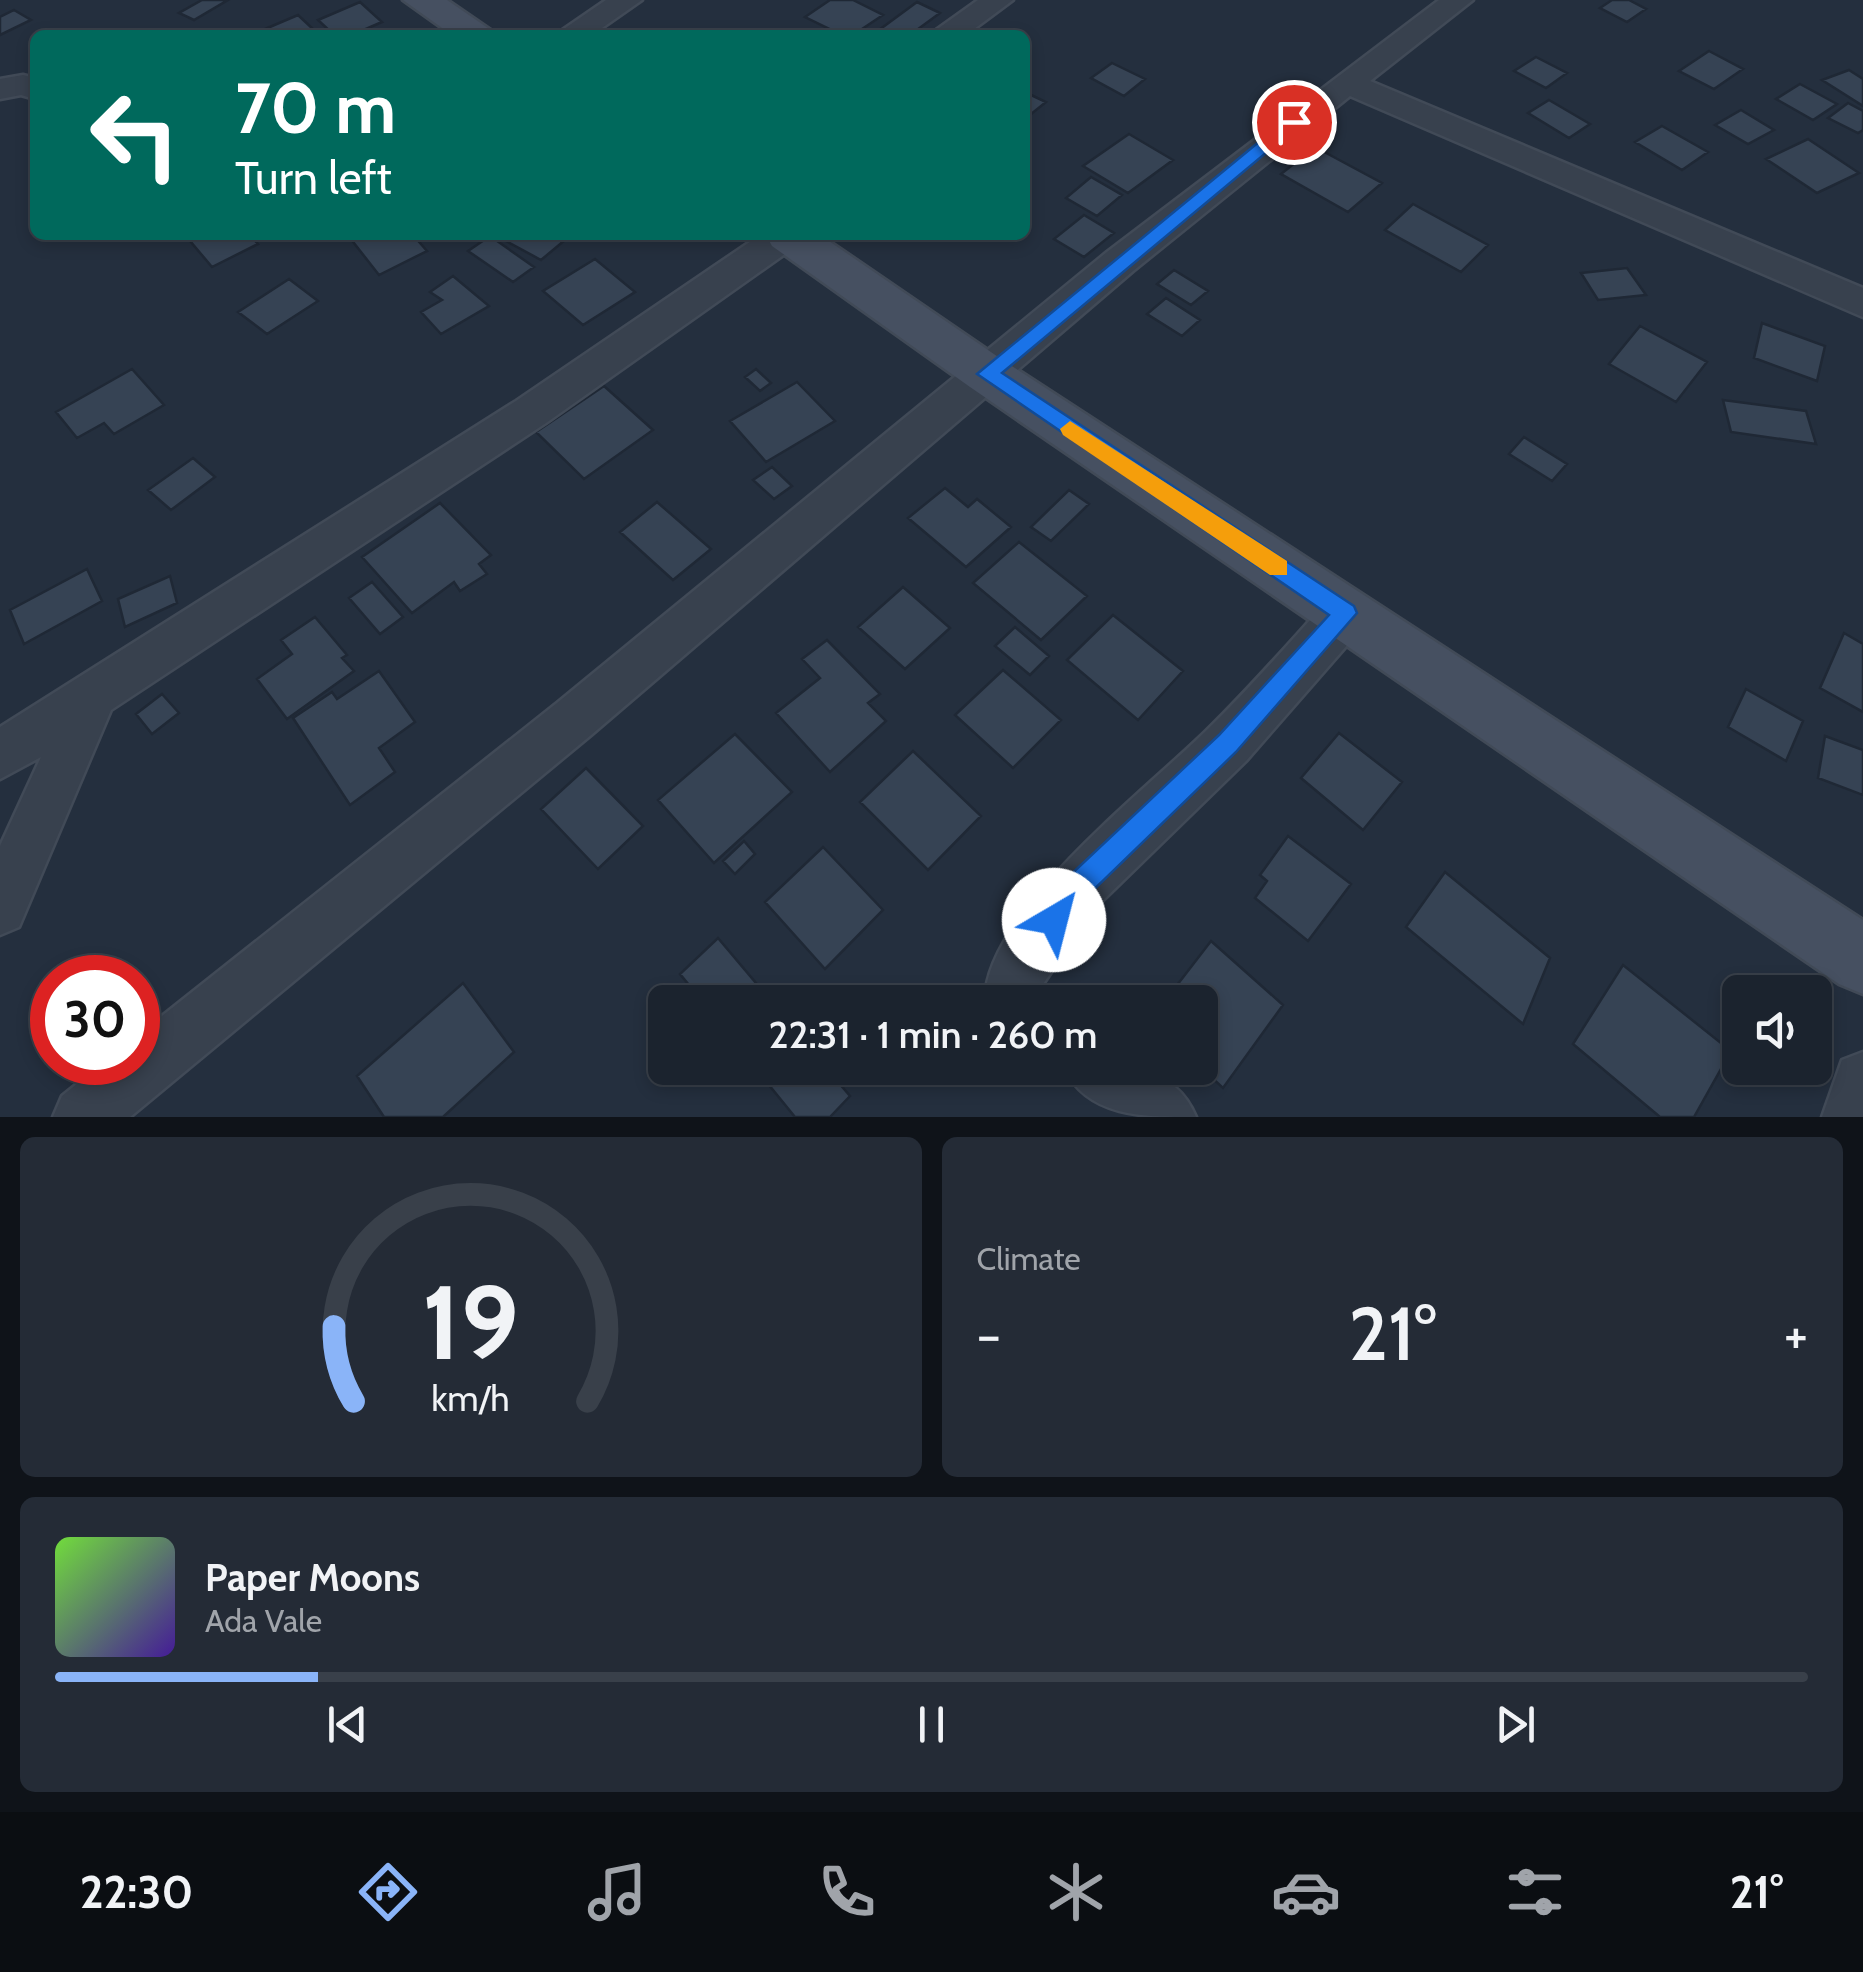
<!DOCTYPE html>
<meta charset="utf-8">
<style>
body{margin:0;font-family:Cabin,sans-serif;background:#242b36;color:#f1f3f6;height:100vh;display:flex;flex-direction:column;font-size:38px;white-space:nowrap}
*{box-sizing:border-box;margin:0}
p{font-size:32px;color:#a0a4aa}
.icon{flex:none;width:55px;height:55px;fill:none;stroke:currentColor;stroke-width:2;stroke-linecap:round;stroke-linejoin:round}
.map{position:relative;height:1117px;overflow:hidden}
.details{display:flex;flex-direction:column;gap:20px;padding:20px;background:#0f1319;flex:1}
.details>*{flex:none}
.guide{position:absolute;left:30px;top:30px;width:1000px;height:210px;border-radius:15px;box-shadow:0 5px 15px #0003,0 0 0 2px #39404a;background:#00695c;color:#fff;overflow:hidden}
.buttons{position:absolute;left:1722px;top:975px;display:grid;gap:20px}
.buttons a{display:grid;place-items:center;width:110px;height:110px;border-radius:15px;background:#1b232e;box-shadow:0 5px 15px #0003,0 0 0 2px #39404a;font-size:50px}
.speed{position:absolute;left:30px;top:955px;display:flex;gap:20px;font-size:50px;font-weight:700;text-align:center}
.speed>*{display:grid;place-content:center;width:130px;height:130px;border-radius:50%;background:#1b232e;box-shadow:0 5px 15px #0003,0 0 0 2px #39404a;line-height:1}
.speed .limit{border:15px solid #d22;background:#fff;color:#111}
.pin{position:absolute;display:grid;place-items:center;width:85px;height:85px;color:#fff;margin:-42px;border:5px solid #fff;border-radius:50%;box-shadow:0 2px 10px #0007}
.me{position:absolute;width:110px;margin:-55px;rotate:37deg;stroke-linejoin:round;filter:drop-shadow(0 0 8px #0008)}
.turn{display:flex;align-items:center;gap:35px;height:210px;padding:0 40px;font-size:45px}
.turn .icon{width:130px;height:130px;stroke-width:2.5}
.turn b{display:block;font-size:70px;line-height:85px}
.big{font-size:75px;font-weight:600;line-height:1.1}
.details .card{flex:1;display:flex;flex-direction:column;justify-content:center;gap:15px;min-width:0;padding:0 35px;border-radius:15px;background:#242b36}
.details .dial{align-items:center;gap:0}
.dial svg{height:260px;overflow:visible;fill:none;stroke:#39404a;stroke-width:7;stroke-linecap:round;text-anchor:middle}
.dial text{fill:#f1f3f6;stroke:none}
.song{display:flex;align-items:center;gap:30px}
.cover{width:120px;height:120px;border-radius:15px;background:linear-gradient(135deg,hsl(100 70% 55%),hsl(260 70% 35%))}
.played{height:10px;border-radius:5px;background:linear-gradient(90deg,#8ab4f8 15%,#39404a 15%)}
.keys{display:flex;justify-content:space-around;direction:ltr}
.heat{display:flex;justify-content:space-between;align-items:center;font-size:55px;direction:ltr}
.details .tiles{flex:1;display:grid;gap:20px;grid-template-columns:1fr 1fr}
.card:last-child{grid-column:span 2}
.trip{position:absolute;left:648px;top:985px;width:570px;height:100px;border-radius:15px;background:#1b232e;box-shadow:0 5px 15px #0003,0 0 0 2px #39404a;font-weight:600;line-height:100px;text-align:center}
.tab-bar{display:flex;height:160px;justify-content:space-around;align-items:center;background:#0b0e12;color:#a0a4aa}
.tab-bar .icon{width:70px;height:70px}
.tab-bar .on{color:#8ab4f8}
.tab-bar b{font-size:45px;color:#f1f3f6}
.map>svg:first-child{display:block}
</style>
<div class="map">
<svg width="1863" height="1117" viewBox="0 0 1863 1117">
<rect width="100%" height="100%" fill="#242f3e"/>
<!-- building -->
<path fill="#364354" stroke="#1f2835" stroke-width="2.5" d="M 202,0 L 228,0 L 194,20 L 179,13 Z
M 830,0 L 853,0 L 883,15 L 853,35 L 842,35 L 805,17 Z
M 1612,0 L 1629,0 L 1646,9 L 1627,22 L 1600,8 Z
M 360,2 L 382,22 L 352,35 L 334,35 L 318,20 Z
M 917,2 L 940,13 L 910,35 L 879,30 Z
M 14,10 L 31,20 L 0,35 L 0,17 Z
M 298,15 L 314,30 L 303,35 L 258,32 Z
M 1709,51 L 1743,69 L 1714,89 L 1679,71 Z
M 1536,57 L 1567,73 L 1546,88 L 1514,71 Z
M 1112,63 L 1145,79 L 1124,96 L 1091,78 Z
M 1849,70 L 1863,79 L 1863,106 L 1822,80 Z
M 1800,84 L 1837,104 L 1813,120 L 1776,99 Z
M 1031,95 L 1046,102 L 1025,119 L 1025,100 Z
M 1549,100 L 1590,124 L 1569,138 L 1528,113 Z
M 1848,103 L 1863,111 L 1863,130 L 1858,133 L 1828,118 Z
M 1741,110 L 1774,130 L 1748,144 L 1715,125 Z
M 1662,126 L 1708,152 L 1682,170 L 1635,142 Z
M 1129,134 L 1173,160 L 1128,193 L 1083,166 Z
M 1808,139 L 1859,173 L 1817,193 L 1766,159 Z
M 1315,147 L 1382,183 L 1348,212 L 1281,174 Z
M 1091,177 L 1122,195 L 1097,216 L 1066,198 Z
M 1413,204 L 1488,245 L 1461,272 L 1385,230 Z
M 1084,215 L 1114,233 L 1084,257 L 1054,239 Z
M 185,235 L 250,235 L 258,244 L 212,267 Z
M 356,235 L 413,235 L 427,251 L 379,275 L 350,238 Z
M 495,235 L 571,235 L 541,260 Z
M 490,236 L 534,267 L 513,282 L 468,251 Z
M 595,259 L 635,292 L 583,325 L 543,291 Z
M 1627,268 L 1646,295 L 1598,300 L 1581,273 Z
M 1174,270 L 1208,291 L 1191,305 L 1157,284 Z
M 453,276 L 489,306 L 441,334 L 421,312 L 442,300 L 430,292 Z
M 289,279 L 318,301 L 267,334 L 238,312 Z
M 1166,298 L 1200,320 L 1182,336 L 1147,314 Z
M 1762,323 L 1825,346 L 1817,381 L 1754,358 Z
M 1640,326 L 1707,362 L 1676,402 L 1609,364 Z
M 132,369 L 164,405 L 114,434 L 104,423 L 77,438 L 56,412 Z
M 756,369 L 771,383 L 760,391 L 745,377 Z
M 797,382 L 835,421 L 766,462 L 730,421 Z
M 604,386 L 653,430 L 584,479 L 536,432 Z
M 1723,400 L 1806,411 L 1816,444 L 1731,432 Z
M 1524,437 L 1567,464 L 1552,481 L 1509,454 Z
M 193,458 L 215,477 L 171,510 L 148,490 Z
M 772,467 L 792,486 L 774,499 L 753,480 Z
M 945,488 L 968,507 L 977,499 L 1011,527 L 966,567 L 908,518 Z
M 1069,490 L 1089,504 L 1051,541 L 1031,527 Z
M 657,502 L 711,549 L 673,580 L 620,532 Z
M 440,503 L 491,555 L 479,564 L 487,574 L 460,591 L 454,582 L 412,613 L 362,557 Z
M 1019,542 L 1087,596 L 1041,640 L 973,583 Z
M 87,569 L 102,601 L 24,644 L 10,610 Z
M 170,576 L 177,603 L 125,627 L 118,599 Z
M 372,582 L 403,617 L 380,634 L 349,598 Z
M 903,587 L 950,628 L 905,669 L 858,627 Z
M 1113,615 L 1183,671 L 1138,720 L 1067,660 Z
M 315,617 L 347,655 L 342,658 L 354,671 L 287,719 L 257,679 L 292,654 L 281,640 Z
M 1015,627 L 1049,656 L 1030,675 L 995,646 Z
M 1844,633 L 1863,644 L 1863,712 L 1820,688 Z
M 827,640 L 880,694 L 868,703 L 886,721 L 830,772 L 776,713 L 820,678 L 802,659 Z
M 1003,670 L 1061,720 L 1013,768 L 955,715 Z
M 379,671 L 415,722 L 379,748 L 395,772 L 350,805 L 293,718 L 332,692 L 337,699 Z
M 1746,689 L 1803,721 L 1786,761 L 1728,727 Z
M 162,694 L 179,713 L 152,734 L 136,714 Z
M 1339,733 L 1402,782 L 1363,830 L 1301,778 Z
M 735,734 L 792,792 L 714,863 L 658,800 Z
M 1825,736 L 1863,750 L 1863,795 L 1818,778 Z
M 913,751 L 981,816 L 928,870 L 860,802 Z
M 586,768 L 643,826 L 598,869 L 541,809 Z
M 1288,836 L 1351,884 L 1308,941 L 1255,898 L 1267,881 L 1260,875 Z
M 744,841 L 755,854 L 735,874 L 723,861 Z
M 823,847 L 883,910 L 825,969 L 765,902 Z
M 1445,872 L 1550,958 L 1523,1024 L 1406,927 Z
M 718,938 L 772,1002 L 703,1002 L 680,974 Z
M 1211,941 L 1283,1005 L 1223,1088 L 1200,1067 L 1200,1002 L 1164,1002 Z
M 1623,965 L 1731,1051 L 1694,1117 L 1660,1117 L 1573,1044 Z
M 463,983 L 514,1052 L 443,1117 L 384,1117 L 357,1076 Z
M 755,1068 L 826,1068 L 850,1096 L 830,1117 L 795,1117 Z"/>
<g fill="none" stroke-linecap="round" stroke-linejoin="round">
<!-- minor casing -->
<g stroke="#414a57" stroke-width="5">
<path id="minor" d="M 606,0 L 642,0 L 592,35 L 555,35 Z
M 978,0 L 1013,0 L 966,35 L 929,35 Z
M 1439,0 L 1473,0 L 1370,81 L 1863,288 L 1863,317 L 1350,96 L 1133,271 L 591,735 L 130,1117 L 53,1117 L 62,1096 L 104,1062 L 138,1062 L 138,1035 L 557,703 L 1107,252 Z
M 23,75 L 35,78 L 35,99 L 21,95 L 0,99 L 0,79 Z
M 760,235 L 804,235 L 799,244 L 546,423 L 111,710 L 19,927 L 0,935 L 0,846 L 41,757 L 0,779 L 0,727 L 516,401 Z
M 1346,592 L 1362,598 L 1369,613 L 1362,628 L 1246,761 L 1094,909 L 1041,987 L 1041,1002 L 985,1002 C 984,913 1148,789 1209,728 C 1251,687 1290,642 1330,598 Z
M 1863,1052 L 1863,1117 L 1822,1117 L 1842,1060 Z
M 1064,1068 C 1116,1065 1173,1061 1196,1117 C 1143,1117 1088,1117 1064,1068 Z"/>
</g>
<!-- secondary casing -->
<g stroke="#414a57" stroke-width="5">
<path id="secondary" d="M 403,0 L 447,0 L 498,35 L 452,35 Z
M 766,235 L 820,235 L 1004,361 L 1863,920 L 1863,994 L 1839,984 L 970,387 L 772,246 Z"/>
</g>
<!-- minor -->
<use href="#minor" fill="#38414e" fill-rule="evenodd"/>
<!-- secondary -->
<use href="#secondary" fill="#465061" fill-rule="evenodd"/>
</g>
<!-- route -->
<path fill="#1a73e8" stroke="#114b97" stroke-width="2.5" d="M 1288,118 L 1303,122 L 1002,373 L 1354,606 L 1357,613 L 1236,752 L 1084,899 L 1064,930 L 1054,934 L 1044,930 L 1040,920 L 1065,880 L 1219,735 L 1329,615 L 977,374 Z"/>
<!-- slow -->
<path fill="#f59e0b" d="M 1070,421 L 1287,561 L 1287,575 L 1270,575 L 1063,435 L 1060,429 Z"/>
</svg>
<div class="buttons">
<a><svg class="icon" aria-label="sound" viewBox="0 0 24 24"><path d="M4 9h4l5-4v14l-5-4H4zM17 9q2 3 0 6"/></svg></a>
</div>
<div class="speed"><div class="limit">30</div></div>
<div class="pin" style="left:1294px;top:122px;background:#d93025"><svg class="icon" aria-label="arrive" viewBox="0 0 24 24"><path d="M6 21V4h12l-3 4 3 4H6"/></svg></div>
<svg class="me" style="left:1054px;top:920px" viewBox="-20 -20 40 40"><circle r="19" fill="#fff"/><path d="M0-13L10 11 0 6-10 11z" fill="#1a73e8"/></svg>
<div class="trip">22:31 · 1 min · 260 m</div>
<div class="guide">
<div class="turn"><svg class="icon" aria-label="left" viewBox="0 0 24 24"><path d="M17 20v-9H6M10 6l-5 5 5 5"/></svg><div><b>70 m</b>Turn left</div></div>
</div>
</div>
<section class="details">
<div class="tiles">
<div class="card dial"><svg viewBox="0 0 100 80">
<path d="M14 69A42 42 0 1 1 86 69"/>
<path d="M14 69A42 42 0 0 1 8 46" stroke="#8ab4f8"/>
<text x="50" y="56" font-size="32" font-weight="700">19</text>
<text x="50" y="72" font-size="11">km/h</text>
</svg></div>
<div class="card"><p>Climate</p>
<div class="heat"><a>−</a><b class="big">21°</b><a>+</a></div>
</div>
<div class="card">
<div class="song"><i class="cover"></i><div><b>Paper Moons</b><p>Ada Vale</p></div></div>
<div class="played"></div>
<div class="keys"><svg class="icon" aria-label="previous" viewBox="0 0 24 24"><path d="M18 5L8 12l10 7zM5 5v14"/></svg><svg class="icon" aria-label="pause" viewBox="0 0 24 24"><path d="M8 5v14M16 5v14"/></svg><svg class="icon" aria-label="next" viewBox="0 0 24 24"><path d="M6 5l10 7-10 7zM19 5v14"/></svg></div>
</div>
</div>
</section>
<nav class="tab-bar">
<b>22:30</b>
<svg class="icon on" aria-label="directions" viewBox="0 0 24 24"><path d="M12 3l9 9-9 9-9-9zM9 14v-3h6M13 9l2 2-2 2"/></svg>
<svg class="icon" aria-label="music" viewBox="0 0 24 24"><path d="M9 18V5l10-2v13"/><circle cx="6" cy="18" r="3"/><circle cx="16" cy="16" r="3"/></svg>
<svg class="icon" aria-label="phone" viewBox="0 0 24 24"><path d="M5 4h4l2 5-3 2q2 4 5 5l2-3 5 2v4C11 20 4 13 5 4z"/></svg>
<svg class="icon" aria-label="climate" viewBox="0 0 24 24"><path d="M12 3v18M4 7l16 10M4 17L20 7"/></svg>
<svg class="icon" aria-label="car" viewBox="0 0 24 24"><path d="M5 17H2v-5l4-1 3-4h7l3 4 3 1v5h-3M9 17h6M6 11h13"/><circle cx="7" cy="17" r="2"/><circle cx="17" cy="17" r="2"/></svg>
<svg class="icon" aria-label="filters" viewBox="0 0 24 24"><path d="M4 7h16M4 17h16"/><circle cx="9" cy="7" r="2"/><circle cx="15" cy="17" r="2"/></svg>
<b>21°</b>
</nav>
